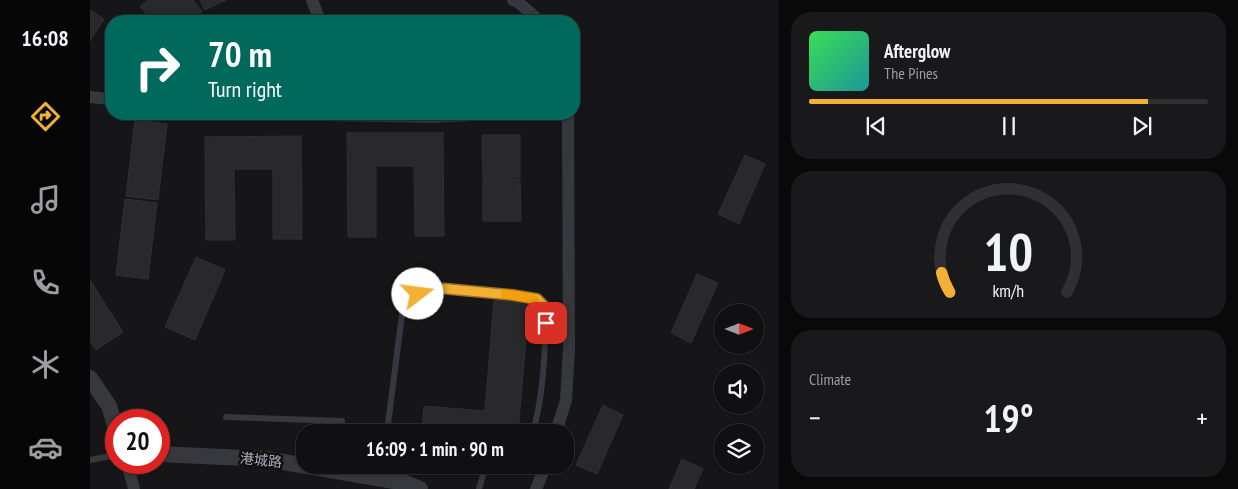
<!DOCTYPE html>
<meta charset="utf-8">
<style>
body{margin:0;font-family:"PT Sans Narrow","Noto Sans SC",sans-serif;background:#19191b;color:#f1f3f6;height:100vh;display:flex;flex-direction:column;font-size:19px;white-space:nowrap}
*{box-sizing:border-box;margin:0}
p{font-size:16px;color:#9c9d9f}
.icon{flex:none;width:28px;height:28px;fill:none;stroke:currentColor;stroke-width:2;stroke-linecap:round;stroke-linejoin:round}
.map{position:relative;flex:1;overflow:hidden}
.sheet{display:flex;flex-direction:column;gap:12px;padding:12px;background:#09090a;width:459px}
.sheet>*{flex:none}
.banner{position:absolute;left:15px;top:15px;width:475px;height:105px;border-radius:20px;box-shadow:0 1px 4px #0004,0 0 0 1px #303032;background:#00695c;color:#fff;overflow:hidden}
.needle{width:32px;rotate:90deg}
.tools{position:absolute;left:624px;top:304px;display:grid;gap:10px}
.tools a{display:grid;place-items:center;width:50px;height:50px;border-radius:50%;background:#101012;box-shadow:0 1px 4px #0004,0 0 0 1px #303032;font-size:25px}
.speed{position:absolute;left:15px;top:409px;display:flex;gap:10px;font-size:25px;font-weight:700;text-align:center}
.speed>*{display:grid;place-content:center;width:65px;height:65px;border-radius:50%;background:#101012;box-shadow:0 1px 4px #0004,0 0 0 1px #303032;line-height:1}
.speed .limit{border:8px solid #d22;background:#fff;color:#111}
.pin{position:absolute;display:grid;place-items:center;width:42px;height:42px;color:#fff;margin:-21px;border-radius:10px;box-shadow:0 2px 8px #0006}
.me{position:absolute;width:55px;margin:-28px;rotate:75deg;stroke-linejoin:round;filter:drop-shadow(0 0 4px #0008)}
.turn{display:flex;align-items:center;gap:18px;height:105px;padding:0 20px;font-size:22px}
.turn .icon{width:65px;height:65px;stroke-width:2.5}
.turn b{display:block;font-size:35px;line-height:42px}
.big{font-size:38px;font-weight:800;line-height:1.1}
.sheet .widget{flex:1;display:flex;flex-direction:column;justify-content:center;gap:8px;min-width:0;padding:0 18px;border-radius:20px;background:#19191b}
.sheet .dial{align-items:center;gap:0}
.dial svg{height:130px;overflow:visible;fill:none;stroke:#303032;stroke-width:7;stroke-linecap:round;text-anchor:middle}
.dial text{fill:#f1f3f6;stroke:none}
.song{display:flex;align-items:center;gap:15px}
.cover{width:60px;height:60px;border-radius:8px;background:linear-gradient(135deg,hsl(130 70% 55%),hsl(180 70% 35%))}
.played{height:5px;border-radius:2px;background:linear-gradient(90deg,#f2b134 85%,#303032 85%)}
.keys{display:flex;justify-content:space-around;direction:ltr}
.heat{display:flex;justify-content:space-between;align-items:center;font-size:28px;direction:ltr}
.trip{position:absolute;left:206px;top:424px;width:278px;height:50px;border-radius:20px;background:#101012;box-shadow:0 1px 4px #0004,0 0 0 1px #303032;font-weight:800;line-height:50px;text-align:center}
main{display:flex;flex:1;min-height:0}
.menu{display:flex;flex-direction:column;width:90px;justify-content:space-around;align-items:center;background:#060607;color:#9c9d9f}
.menu .icon{width:35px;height:35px}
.menu .current{color:#f2b134}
.menu b{font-size:22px;color:#f1f3f6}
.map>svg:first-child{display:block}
</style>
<main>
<nav class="menu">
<b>16:08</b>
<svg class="icon current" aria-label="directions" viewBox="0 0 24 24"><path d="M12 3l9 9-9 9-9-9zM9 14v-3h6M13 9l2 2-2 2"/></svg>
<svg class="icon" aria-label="music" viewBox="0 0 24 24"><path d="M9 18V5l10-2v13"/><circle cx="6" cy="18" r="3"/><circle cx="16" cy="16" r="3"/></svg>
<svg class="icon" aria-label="phone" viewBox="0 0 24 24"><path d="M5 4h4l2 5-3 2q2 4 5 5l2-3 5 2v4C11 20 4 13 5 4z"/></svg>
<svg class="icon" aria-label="climate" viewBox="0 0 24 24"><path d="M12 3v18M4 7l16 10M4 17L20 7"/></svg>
<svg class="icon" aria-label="car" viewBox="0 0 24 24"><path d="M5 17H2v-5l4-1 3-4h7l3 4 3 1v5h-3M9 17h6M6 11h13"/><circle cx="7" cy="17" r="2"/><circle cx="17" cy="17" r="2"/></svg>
</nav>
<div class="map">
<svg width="690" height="489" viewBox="0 0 690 489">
<rect width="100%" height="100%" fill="#161618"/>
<!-- building -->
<path fill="#29292c" stroke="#303034" d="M 58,0 L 103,0 L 112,11 L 101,21 L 63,21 L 50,7 Z
M 110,0 L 136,0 L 115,10 Z
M 0,10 L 14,19 L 0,41 Z
M 45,120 L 77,124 L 68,200 L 36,196 Z
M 257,133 L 353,133 L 354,236 L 325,236 L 324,166 L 286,166 L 286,237 L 258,237 Z
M 392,135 L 430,135 L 430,177 L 393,178 Z
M 211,136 L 212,239 L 183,239 L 183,169 L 144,169 L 145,240 L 116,240 L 115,137 Z
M 655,155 L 675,164 L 649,224 L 628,214 Z
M 393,179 L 430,179 L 431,221 L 393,221 Z
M 35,199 L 67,203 L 58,279 L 26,275 Z
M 106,257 L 135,270 L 105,340 L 75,327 Z
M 607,274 L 628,283 L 601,343 L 581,333 Z
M 0,280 L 33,332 L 6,350 L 0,341 Z
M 404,300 L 439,303 L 428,432 L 332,432 L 334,406 L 395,411 Z
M 513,405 L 533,415 L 507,474 L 486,465 Z
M 592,459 L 613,469 L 604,489 L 579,489 Z"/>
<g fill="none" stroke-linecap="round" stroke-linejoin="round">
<!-- service -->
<path stroke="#37383d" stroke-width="6" d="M 136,417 L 252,421 L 251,432
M 297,432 L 312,314 C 321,297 329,291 348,288 L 423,295 L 447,299 L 455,307 C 456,349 454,392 443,432
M 0,460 L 26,455
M 384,465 L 395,468 L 389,489
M 395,468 L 408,468 L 417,465"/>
<!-- minor -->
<path stroke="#37383d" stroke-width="12" d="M 222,0 L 227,13 L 227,21
M 423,0 L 429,3 L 450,21
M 0,97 L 21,99
M 177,114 L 344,117 L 403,114
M 466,432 L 476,400 L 479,349 L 478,114
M 37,462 L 44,489
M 446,489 L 456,465"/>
<!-- tertiary -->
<path stroke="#37383d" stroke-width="16" d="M 0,378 L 19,406 L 26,429
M 69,454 L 176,459 L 315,483 L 330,489"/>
</g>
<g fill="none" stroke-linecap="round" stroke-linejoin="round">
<!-- route casing -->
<g stroke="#9d7322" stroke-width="12">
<path id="route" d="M 328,294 L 337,289 L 348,288 L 423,295 L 447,299 L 455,307 L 456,323"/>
</g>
<!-- route -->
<use href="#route" stroke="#f2b134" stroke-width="9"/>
<!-- slow -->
<path stroke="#f59e0b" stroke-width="9" d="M 415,294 L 444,299"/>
</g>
<g text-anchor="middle" stroke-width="5" stroke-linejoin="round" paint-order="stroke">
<!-- street labels -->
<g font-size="14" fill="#a8adb8" stroke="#111113">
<text transform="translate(171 460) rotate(6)" y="5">港城路</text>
</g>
</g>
</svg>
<div class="tools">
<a><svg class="needle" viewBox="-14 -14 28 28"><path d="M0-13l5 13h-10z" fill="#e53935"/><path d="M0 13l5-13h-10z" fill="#9c9d9f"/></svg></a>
<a><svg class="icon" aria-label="sound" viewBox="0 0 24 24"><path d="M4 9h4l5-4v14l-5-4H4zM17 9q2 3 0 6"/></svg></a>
<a><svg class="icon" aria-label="layers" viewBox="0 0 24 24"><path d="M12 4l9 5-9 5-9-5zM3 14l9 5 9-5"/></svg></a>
</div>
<div class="speed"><div class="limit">20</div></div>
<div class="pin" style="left:456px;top:323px;background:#d93025"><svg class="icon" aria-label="arrive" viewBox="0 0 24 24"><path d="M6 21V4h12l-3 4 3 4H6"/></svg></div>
<svg class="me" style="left:328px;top:294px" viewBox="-20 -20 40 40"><circle r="19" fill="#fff"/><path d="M0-13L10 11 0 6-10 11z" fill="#f2b134"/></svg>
<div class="trip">16:09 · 1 min · 90 m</div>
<div class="banner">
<div class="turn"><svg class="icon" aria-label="right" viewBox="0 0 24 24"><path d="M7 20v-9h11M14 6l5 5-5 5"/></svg><div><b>70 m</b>Turn right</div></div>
</div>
</div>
<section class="sheet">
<div class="widget">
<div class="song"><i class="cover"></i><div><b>Afterglow</b><p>The Pines</p></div></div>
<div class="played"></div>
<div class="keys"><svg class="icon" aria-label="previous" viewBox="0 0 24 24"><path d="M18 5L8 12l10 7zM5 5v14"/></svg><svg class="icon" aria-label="pause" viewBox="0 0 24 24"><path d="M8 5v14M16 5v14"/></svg><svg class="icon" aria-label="next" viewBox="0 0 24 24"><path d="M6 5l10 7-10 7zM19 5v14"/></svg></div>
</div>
<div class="widget dial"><svg viewBox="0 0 100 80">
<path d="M14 69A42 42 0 1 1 86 69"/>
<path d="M14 69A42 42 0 0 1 9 57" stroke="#f2b134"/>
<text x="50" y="56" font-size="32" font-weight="700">10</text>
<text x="50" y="72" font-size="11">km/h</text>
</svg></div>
<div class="widget"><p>Climate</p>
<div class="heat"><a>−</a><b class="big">19°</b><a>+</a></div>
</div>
</section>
</main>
